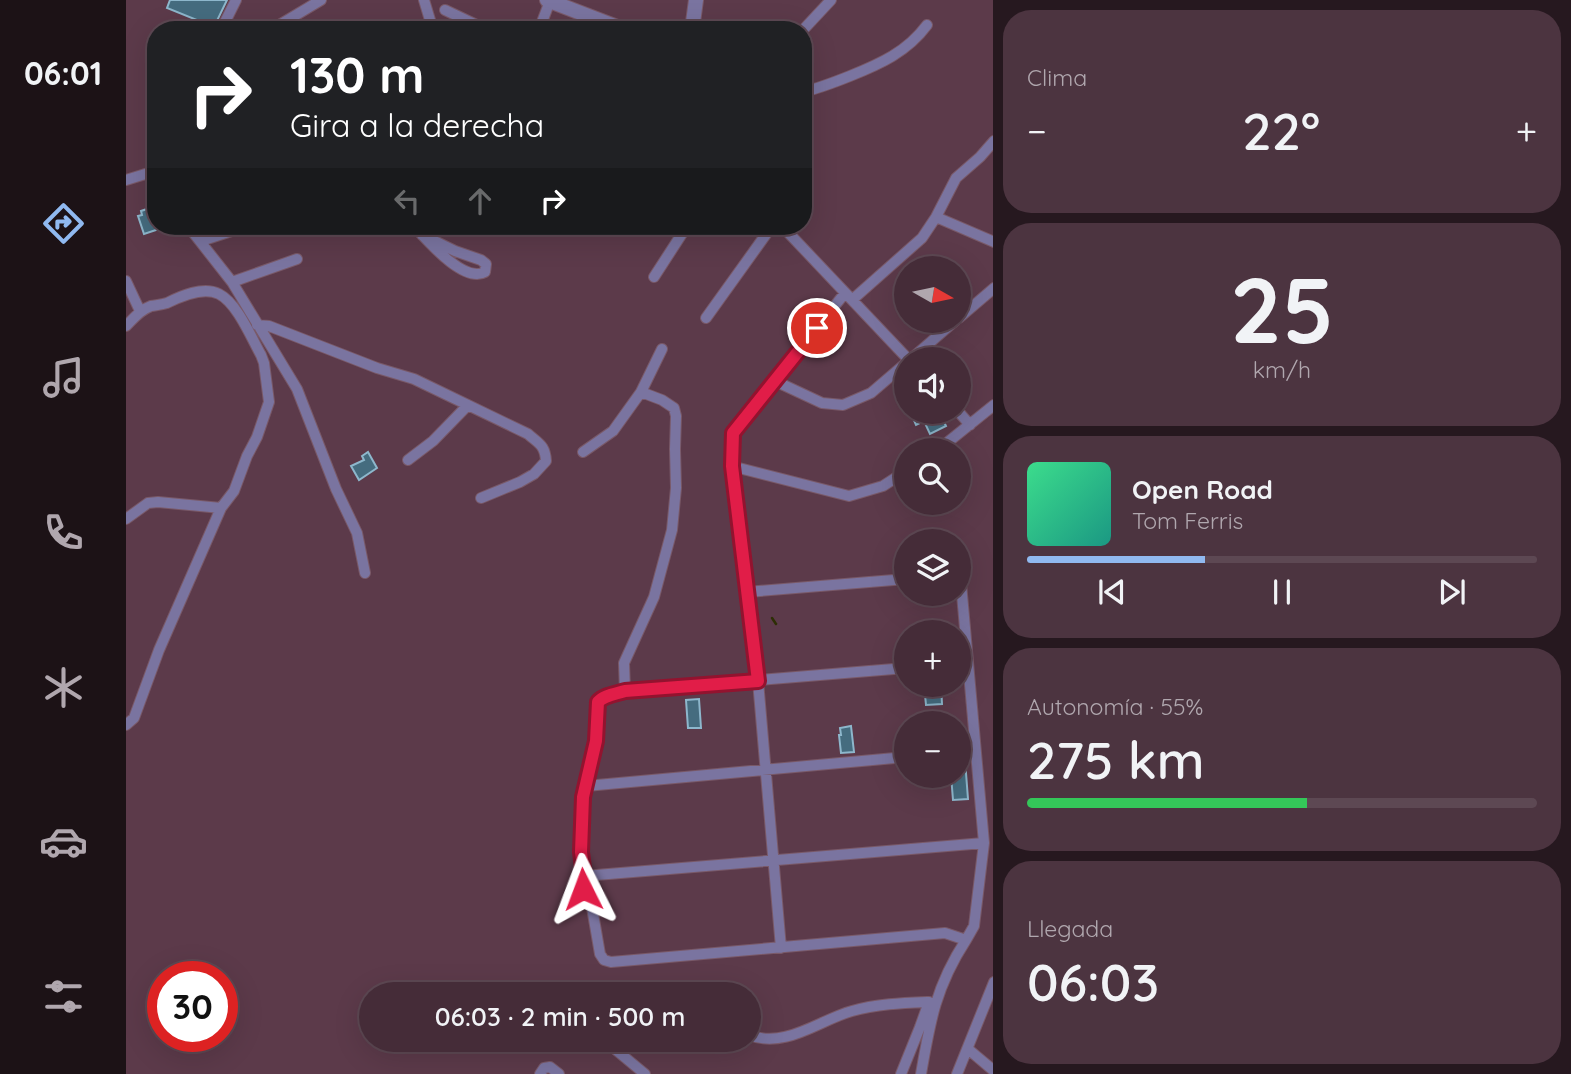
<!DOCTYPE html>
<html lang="es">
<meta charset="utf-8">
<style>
body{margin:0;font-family:Quicksand,sans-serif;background:#4c3440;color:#f1f3f6;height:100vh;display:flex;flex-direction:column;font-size:26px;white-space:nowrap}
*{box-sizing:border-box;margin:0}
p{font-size:23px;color:#b0a7ae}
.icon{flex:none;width:38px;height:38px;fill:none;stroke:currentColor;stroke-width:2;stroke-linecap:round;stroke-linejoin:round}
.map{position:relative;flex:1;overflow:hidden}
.drawer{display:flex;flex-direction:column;gap:10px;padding:10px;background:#26181f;width:578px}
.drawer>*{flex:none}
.top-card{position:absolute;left:21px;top:21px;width:665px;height:214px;border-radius:28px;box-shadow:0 7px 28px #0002,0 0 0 2px #5d4853;background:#202124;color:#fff;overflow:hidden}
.needle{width:46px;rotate:99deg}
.controls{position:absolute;left:768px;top:256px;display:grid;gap:14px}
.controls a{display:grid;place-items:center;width:77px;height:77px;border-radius:50%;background:#452c38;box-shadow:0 7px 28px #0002,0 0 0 2px #5d4853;font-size:35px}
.speed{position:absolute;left:21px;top:961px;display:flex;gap:14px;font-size:35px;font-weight:700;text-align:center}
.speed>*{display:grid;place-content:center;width:91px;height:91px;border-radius:50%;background:#452c38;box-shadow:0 7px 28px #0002,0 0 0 2px #5d4853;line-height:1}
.speed .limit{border:10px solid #d22;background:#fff;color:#111}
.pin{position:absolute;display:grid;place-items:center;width:60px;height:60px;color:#fff;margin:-30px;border:4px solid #fff;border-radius:50%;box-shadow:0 2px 7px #0007}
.me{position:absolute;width:77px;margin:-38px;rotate:357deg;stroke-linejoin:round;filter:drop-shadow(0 0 5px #0008)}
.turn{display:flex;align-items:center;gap:24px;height:147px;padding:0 28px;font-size:32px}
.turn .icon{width:91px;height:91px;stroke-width:2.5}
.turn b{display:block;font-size:49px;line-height:60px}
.lanes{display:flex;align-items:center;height:66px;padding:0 28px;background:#0003;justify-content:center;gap:35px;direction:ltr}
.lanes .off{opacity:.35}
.big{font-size:52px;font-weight:600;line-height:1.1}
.drawer .tile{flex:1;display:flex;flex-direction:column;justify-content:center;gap:10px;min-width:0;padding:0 24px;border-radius:28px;background:#4c3440}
.drawer .dial{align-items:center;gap:0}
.dial b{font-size:91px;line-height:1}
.song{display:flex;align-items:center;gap:21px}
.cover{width:84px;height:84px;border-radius:10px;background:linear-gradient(135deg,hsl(150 70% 55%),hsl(170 70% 35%))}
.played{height:7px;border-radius:4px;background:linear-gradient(90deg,#90b9f0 35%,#5d4853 35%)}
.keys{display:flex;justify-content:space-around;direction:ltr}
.heat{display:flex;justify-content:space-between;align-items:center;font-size:38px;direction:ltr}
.charge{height:10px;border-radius:5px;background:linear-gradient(90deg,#34c759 55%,#5d4853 0)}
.trip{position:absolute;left:233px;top:982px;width:402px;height:70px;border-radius:35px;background:#452c38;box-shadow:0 7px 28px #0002,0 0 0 2px #5d4853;font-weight:600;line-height:70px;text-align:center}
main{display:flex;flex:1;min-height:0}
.menu{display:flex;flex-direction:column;width:126px;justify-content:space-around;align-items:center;background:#1c1216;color:#b0a7ae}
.menu .icon{width:49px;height:49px}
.menu .on{color:#90b9f0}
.menu b{font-size:32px;color:#f1f3f6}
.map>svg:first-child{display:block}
</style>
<main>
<nav class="menu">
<b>06:01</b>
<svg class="icon on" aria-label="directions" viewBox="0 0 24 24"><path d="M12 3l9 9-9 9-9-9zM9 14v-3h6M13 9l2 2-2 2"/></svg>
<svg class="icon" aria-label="music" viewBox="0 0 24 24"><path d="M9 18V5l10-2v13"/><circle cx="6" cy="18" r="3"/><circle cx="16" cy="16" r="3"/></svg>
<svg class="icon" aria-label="phone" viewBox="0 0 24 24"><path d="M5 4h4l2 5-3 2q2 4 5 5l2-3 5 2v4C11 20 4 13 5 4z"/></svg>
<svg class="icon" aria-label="climate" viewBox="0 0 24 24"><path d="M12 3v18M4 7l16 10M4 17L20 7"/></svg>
<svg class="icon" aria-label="car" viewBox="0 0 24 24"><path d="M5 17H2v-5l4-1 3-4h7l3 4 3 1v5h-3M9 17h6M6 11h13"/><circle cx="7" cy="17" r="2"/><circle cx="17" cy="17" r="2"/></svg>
<svg class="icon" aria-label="filters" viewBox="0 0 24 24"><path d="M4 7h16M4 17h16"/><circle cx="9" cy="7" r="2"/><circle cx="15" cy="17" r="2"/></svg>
</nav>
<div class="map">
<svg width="868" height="1074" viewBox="0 0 868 1074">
<rect width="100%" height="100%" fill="#5c3a4a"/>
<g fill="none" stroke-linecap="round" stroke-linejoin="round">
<!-- stream -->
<path stroke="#2d2e04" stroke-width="2.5" d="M 646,618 L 650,624"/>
</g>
<!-- building -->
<path fill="#456c7f" stroke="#8db7cc" stroke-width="2" d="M 44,0 L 101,0 L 88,27 L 41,8 Z
M 30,206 L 30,230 L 18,234 L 12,216 L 16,215 L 15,211 Z
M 784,411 L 813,411 L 820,426 L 804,434 L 798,421 L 790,425 Z
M 242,452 L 251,468 L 233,480 L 225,466 L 238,460 L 236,456 Z
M 798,684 L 815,684 L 816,704 L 800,705 Z
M 573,699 L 575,728 L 562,728 L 560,700 Z
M 725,726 L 728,752 L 715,753 L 713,735 L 715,735 L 714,728 Z
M 839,760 L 842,799 L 827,800 L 825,775 L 833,775 L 833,761 Z"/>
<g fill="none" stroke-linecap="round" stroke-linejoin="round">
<!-- minor casing -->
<g stroke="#795968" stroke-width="12">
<path id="minor" d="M 298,0 L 307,30
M 319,10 L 361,30
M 95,30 L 110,0
M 145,30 L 195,0
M 413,30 L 424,1
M 677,30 L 705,0
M 677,92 C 694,88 709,82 724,76 C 754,64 781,52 801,25
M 0,180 L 29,171
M 810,217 L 868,242
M 62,226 L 106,282 L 171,389 L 210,489 L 231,533 L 239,573
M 288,226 C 301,240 338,284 359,272 L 360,264 L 355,260 L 329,251 L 296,235
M 656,226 L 782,359
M 75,241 L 121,226
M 528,277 L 561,226
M 0,281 L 14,311
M 106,282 L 171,259
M 726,300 L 796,238 L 810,217 L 830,178 L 854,157 L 868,141
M 580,318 L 646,226
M 833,318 L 868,288
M 131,325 L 143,326 L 251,368 L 288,379 L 402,434 C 413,444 419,445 420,461 L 408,474 L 394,482 L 355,498
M 0,326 C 8,318 14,310 25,306 C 30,305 35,305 41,303 C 55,296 77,286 93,294 C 111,303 125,337 135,355 L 138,363 L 143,402 L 131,437 L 121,456 L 108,491 L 95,508 L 33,650 L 8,718 L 0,725
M 785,359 L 830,320
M 649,381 L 696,403 L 717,405 L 745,393 L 780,363
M 832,411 L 844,425
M 812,450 L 868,405
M 457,452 L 487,431 L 515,392 L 536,349
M 282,460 L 307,441 L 342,405
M 605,466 L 723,496 L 757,486 L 780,471
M 0,519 L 22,503 L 32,502 L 95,508
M 833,580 L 835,583 L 858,843 L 848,926 L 840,940 L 819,933 L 485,962 L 478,960 L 474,954 L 465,902 L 457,889 L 458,876 L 858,843
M 621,592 L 780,579
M 499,691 L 498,663 L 528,597 L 546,530 L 550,488 L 549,449 L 550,416 L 548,408 L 536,400 L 515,392
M 833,753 L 849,751
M 460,786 L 780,757
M 458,876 L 455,852 L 457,797 L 470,741 L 472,702 L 475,699 L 499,691 L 780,668
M 655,948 L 632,681 L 605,466 L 607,433 L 719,293
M 623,1035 C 660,1049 693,1020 726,1011 C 750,1004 777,1003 802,1002
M 478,1040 L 519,1074
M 842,1049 L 868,1071
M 414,1074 L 418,1068 L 424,1067 L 433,1074
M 775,1074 L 794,1027 L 803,1002
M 795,1074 C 804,1021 810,986 840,940
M 831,1074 L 868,982"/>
</g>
<!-- tertiary casing -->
<g stroke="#795968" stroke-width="16">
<path id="tertiary" d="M 421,0 L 499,30
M 566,30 L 570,0"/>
</g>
<!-- minor -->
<use href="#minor" stroke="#7a74a0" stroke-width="10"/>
<!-- tertiary -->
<use href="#tertiary" stroke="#7a74a0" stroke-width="14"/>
</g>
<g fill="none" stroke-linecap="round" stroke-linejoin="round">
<!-- route casing -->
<g stroke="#92132f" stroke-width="18">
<path id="route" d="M 457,889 L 458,876 L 455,852 L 457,797 L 470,741 L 472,702 C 478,695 490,694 499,691 L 632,681 L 606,466 L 607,433 L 691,328"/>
</g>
<!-- route -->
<use href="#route" stroke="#e11d48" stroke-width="12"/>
</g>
</svg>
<div class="controls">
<a><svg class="needle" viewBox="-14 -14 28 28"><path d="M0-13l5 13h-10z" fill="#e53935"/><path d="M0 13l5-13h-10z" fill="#b0a7ae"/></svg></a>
<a><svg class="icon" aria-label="sound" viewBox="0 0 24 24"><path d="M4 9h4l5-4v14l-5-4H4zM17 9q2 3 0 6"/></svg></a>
<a><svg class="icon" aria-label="search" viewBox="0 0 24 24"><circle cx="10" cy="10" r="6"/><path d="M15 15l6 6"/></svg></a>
<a><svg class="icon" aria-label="layers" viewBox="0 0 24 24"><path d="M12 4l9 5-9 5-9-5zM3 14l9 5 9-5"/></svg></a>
<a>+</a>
<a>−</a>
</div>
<div class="speed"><div class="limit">30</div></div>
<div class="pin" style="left:691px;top:328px;background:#d93025"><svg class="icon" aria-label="arrive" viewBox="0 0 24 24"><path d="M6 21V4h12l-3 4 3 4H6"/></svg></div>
<svg class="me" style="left:457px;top:889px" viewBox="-20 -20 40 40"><path d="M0-17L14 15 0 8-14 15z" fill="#e11d48" stroke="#fff" stroke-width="4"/></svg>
<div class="trip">06:03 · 2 min · 500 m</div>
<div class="top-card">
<div class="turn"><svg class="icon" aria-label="right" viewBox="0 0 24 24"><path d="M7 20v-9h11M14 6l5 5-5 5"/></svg><div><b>130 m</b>Gira a la derecha</div></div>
<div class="lanes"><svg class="icon off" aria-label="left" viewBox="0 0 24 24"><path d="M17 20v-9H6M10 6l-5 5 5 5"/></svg><svg class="icon off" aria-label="ahead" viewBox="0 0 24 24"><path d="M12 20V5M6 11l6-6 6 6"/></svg><svg class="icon" aria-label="right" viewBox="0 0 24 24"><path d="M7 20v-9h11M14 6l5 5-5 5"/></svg></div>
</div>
</div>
<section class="drawer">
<div class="tile"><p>Clima</p>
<div class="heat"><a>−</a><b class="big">22°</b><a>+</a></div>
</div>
<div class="tile dial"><b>25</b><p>km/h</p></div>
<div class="tile">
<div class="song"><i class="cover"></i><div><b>Open Road</b><p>Tom Ferris</p></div></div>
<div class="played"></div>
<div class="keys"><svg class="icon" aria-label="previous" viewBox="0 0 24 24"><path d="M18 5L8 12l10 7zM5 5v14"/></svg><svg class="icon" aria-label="pause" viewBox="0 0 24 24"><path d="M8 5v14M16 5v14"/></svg><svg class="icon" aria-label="next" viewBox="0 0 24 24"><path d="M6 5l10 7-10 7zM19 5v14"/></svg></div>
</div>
<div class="tile"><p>Autonomía · 55%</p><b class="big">275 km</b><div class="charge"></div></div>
<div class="tile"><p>Llegada</p><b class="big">06:03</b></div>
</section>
</main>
